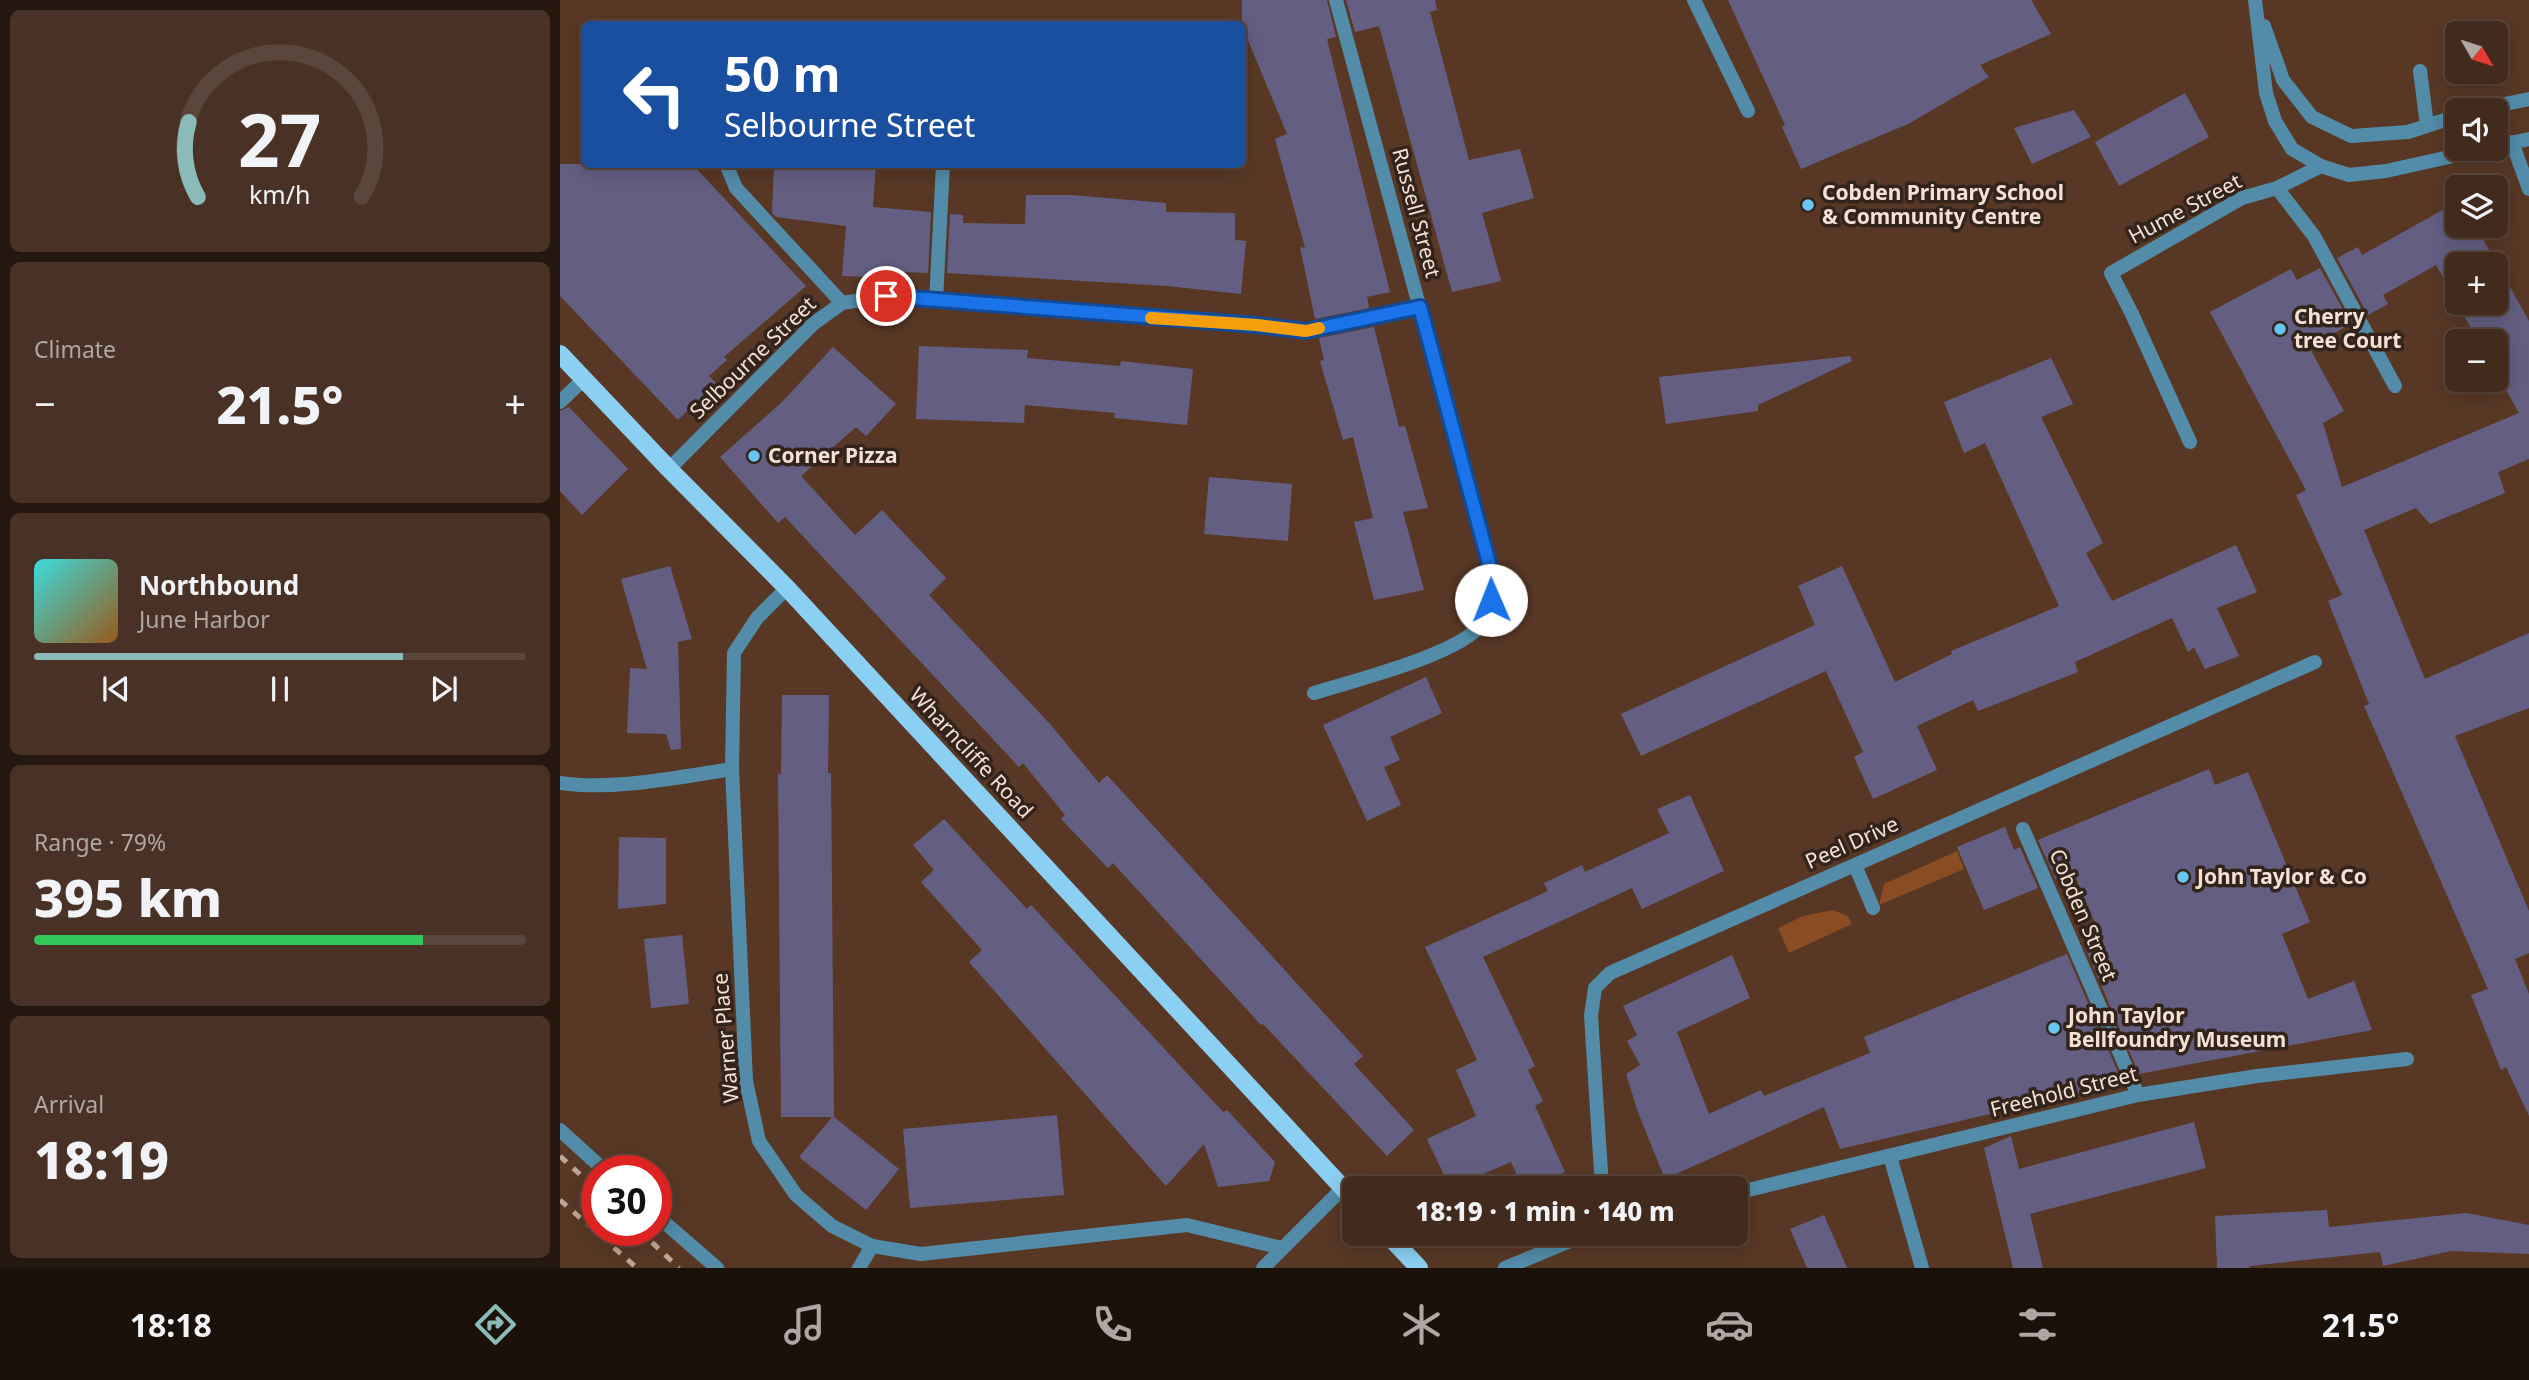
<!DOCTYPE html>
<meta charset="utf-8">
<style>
body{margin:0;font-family:"Noto Sans",sans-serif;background:#493225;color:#f1f3f6;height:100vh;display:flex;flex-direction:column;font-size:26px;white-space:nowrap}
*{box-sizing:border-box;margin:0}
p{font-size:23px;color:#aea7a3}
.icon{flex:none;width:38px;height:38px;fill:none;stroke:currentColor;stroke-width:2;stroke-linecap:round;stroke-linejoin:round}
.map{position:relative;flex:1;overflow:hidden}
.side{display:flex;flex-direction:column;gap:10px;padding:10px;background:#24170f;width:560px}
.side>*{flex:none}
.banner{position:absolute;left:21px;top:21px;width:665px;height:147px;border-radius:10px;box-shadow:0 4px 18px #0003,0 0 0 2px #5a463b;background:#1a4fa0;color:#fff;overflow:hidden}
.needle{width:46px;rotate:129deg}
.tools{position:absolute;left:1885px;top:21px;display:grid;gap:14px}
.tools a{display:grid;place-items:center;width:63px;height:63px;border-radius:10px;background:#422a1c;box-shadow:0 4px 18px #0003,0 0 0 2px #5a463b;font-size:35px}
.speed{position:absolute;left:21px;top:1155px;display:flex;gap:14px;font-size:35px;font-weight:700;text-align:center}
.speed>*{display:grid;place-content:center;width:91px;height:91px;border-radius:50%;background:#422a1c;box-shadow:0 4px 18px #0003,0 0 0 2px #5a463b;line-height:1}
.speed .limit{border:10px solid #d22;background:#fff;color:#111}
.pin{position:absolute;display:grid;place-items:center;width:60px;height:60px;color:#fff;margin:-30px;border:4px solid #fff;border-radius:50%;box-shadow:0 2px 7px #0007}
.me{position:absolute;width:77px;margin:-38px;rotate:359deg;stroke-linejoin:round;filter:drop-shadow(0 0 5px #0008)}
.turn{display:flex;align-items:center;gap:24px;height:147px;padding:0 28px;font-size:32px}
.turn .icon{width:91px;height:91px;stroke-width:2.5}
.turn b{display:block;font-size:49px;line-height:60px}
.big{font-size:52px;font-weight:800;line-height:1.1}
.side .tile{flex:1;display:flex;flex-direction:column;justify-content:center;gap:10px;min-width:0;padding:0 24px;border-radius:10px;background:#493225}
.side .dial{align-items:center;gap:0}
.dial svg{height:182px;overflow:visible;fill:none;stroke:#5a463b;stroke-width:7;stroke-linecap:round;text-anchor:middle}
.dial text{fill:#f1f3f6;stroke:none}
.song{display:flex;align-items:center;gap:21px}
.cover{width:84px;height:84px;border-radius:10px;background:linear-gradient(135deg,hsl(180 70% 55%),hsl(30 70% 35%))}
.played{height:7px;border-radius:4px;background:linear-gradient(90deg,#8bbbb9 75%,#5a463b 75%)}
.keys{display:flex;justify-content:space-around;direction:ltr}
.heat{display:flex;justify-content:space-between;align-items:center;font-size:38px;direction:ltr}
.charge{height:10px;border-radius:5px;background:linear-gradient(90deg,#34c759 79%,#5a463b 0)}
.trip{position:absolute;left:782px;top:1176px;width:406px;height:70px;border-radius:10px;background:#422a1c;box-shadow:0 4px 18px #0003,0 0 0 2px #5a463b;font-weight:800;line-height:70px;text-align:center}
.tab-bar{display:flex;height:112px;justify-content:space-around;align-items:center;background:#1a110b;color:#aea7a3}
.tab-bar .icon{width:49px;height:49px}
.tab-bar .on{color:#8bbbb9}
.tab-bar b{font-size:32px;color:#f1f3f6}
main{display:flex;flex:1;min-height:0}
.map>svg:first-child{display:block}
</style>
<main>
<section class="side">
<div class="tile dial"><svg viewBox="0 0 100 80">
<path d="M14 69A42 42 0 1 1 86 69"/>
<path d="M14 69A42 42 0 0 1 10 36" stroke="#8bbbb9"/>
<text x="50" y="56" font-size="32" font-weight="700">27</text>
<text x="50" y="72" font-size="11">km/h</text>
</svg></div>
<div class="tile"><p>Climate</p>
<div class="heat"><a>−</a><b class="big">21.5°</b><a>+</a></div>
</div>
<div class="tile">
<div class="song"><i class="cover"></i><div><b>Northbound</b><p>June Harbor</p></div></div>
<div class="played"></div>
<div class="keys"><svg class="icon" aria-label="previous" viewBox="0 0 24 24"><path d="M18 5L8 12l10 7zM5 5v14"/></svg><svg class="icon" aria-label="pause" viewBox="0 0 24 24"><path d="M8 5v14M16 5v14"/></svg><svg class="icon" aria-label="next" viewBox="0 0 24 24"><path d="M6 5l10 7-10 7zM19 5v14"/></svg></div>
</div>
<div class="tile"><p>Range · 79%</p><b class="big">395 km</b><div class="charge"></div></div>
<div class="tile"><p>Arrival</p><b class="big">18:19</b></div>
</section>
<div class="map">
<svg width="1969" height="1268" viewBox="0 0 1969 1268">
<rect width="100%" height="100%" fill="#583825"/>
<!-- green -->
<path fill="#8a4c23" d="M 1397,851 L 1404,869 L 1319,905 L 1324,884 Z
M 1273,910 L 1288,916 L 1292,924 L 1229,953 L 1218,928 L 1243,916 Z"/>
<!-- building -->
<path fill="#645f82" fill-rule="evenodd" d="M 682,0 L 767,0 L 776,37 L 767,39 L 830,292 L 807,297 L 809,308 L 755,319 L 740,247 L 745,248 L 715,139 L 727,134 L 685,33 L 682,23 Z
M 786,0 L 875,0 L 877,10 L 870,12 L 909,160 L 960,149 L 974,198 L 922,213 L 941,281 L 892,292 L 819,26 L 795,32 Z
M 1168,0 L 1471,0 L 1491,34 L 1420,65 L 1429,77 L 1348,124 L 1241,169 L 1222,127 L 1225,125 Z
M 1625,93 L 1649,137 L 1559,186 L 1535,142 Z
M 1514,110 L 1531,137 L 1472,164 L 1454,128 Z
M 0,164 L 132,164 L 246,286 L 164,357 L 167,360 L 149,376 L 156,383 L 118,420 L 0,296 Z
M 214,164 L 316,164 L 313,207 L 371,212 L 368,273 L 341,272 L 340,278 L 282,276 L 286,226 L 216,217 L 212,213 Z
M 466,195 L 511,195 L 606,203 L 606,212 L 675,213 L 675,240 L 686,241 L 681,294 L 607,286 L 387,273 L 390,214 L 403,215 L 403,223 L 465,224 Z
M 1936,198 L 1950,224 L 1923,239 L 1969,321 L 1969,459 L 1938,472 L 1945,493 L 1870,524 L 1856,508 L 1804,530 L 1865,679 L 1969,633 L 1969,708 L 1895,736 L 1969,911 L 1969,953 L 1955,959 L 1969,994 L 1969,1116 L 1946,1067 L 1941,1070 L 1911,995 L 1928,989 L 1804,706 L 1809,704 L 1768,601 L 1782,595 L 1736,495 L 1746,490 L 1650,312 L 1731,269 L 1737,280 L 1760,268 L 1791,324 L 1749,347 L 1784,411 L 1763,423 L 1782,487 L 1959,413 L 1936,372 L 1936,341 L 1918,341 L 1876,265 L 1823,295 L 1828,304 L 1808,315 L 1777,258 L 1798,247 L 1802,255 L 1897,202 L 1897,226 L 1936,226 ZM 1897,264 L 1936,264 L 1936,303 L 1897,303 Z
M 814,327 L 839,427 L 845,426 L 868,508 L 843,512 L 864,590 L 814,600 L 794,522 L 813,518 L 793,437 L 783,440 L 760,361 L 764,360 L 759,338 Z
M 359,346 L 468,350 L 467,358 L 560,366 L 561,361 L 633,369 L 627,425 L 554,418 L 555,413 L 465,405 L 464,423 L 356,419 Z
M 273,347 L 336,404 L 306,436 L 296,427 L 241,476 L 295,535 L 322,510 L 386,578 L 369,595 L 490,724 L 539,783 L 547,775 L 803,1056 L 794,1064 L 854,1130 L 827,1156 L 703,1024 L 701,1025 L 553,863 L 548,868 L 501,819 L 505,815 L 463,763 L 459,767 L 225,517 L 218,523 L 160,457 L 222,402 Z
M 1290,356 L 1292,361 L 1198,405 L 1198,411 L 1106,424 L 1099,377 Z
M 1491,358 L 1513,404 L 1481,417 L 1543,543 L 1526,553 L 1552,601 L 1676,545 L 1697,592 L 1657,608 L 1679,656 L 1645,669 L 1634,647 L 1628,652 L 1612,618 L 1515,662 L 1518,672 L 1418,711 L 1413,700 L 1357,726 L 1377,770 L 1313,799 L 1294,757 L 1303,752 L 1266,671 L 1081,756 L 1061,714 L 1255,625 L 1238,586 L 1282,566 L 1335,682 L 1392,654 L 1391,651 L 1499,606 L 1425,443 L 1404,453 L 1384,402 Z
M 9,407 L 68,469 L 22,515 L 0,491 L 0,411 Z
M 649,477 L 732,484 L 728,541 L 644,534 Z
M 110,566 L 132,639 L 118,642 L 121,749 L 111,750 L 106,734 L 67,733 L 70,668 L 87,669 L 61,579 Z
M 866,677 L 882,713 L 830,737 L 840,760 L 824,767 L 841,805 L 807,821 L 763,725 Z
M 222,695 L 269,695 L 268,773 L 271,773 L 274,1117 L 339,1169 L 306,1210 L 239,1157 L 272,1117 L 221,1117 L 218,774 L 221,774 Z
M 1649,769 L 1655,785 L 1688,772 L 1750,922 L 1722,934 L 1748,999 L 1794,981 L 1812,1030 L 1579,1074 L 1525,947 L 1542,940 L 1514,873 L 1496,880 L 1478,840 Z
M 1130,795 L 1164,871 L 1082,909 L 1072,888 L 923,957 L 975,1066 L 968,1070 L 983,1101 L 975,1106 L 1005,1172 L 972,1188 L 963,1188 L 951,1162 L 890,1188 L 867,1139 L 916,1116 L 896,1070 L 917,1060 L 865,947 L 988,891 L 984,883 L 1022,865 L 1025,872 L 1109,833 L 1097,809 Z
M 384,819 L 467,909 L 471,905 L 663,1112 L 667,1110 L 715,1162 L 709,1181 L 658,1187 L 644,1144 L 606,1186 L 409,962 L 422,950 L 361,882 L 374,870 L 353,845 Z
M 1445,827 L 1454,850 L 1460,847 L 1478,888 L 1424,910 L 1397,847 Z
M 59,837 L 106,838 L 106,904 L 58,909 Z
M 122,935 L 129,1004 L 91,1008 L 84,939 Z
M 1507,954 L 1560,1077 L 1547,1080 L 1550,1086 L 1280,1149 L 1264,1107 L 1105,1179 L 1079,1115 L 1066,1074 L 1080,1065 L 1067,1041 L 1077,1035 L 1063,1006 L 1172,955 L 1190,998 L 1117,1032 L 1149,1114 L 1201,1090 L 1204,1096 L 1310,1053 L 1304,1037 Z
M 497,1115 L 504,1195 L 350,1208 L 343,1129 Z
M 1634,1122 L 1646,1168 L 1470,1214 L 1483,1268 L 1453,1268 L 1424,1148 L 1451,1136 L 1459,1169 Z
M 1767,1210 L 1769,1227 L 1906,1213 L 1969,1225 L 1969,1254 L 1891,1251 L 1823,1266 L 1820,1252 L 1690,1266 L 1690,1268 L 1657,1268 L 1655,1216 Z
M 1264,1215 L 1287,1268 L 1247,1268 L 1230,1229 Z"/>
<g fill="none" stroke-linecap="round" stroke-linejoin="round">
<!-- service -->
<path stroke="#528ca8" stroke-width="14" d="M 1134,0 L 1188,111
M 1860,71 L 1867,125
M 166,164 L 176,188 L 282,303
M 1572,314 L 1630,442
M 0,402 L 24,379
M 1295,865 L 1313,908
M 0,1130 L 45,1171
M 96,1215 L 157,1268
M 299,1268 L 312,1246"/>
<!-- minor -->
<path stroke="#528ca8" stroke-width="14" d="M 1695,0 L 1706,93 L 1715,121 L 1732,149 L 1761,166 L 1789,175 L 1826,171 L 1925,149
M 1704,26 L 1723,80 L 1752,117 L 1791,136 L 1848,132 L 1897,116
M 1916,110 L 1969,99
M 1952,142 L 1969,189
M 1936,146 L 1969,139
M 1717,188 L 1754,236 L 1835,386
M 376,301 L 383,164
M 1572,314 L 1551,273 L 1682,198 L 1717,188 L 1761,166
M 109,469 L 253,324 L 282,303 L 326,296 L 697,325 L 746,331 L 860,307
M 227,588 L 197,618 L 174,653 L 172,769 L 186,1081 L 199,1141 L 236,1195 L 272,1226 L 312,1246 L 361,1254 L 627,1225 L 722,1248
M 754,693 C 795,680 898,655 922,624 C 931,612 932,592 933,577 L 776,0
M 0,783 C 53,791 119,777 172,769
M 1463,829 L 1578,1095
M 1330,1156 L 1362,1268
M 1042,1188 L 1031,1016 L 1035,988 L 1050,973 L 1755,662
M 1176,1193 L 1578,1095 L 1697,1076 L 1847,1059
M 703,1268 L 783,1188
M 945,1268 L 1027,1234"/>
<!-- primary -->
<path stroke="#8bcff2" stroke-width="18" d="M 0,354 L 109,469 L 227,588 L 794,1200
M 827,1234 L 859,1268"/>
<!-- rail -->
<path stroke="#bfa698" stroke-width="5" stroke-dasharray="9 9" stroke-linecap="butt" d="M 0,1156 L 37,1190
M 0,1200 L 77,1268
M 79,1230 L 119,1268"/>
</g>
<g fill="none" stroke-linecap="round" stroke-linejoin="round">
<!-- route casing -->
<g stroke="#114b97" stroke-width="18">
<path id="route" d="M 326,296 L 697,325 L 746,331 L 860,307 L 933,578 L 931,600"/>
</g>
<!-- route -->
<use href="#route" stroke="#1a73e8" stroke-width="12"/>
<!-- slow -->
<path stroke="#f59e0b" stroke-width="12" d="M 591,318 L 697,325 L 746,331 L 759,328"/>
</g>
<!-- markers -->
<g fill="#68c4f0" stroke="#33241b" stroke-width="2.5">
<circle cx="1248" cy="205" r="7"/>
<circle cx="1720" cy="329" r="7"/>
<circle cx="194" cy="456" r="7"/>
<circle cx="1623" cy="877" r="7"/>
<circle cx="1494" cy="1028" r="7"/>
</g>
<g text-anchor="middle" stroke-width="7" stroke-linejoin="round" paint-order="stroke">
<!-- poi labels -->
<g font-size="21" font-weight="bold" fill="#f5e0d5" stroke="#33241b" text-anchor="start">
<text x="1262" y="200">Cobden Primary School<tspan x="1262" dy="24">&amp; Community Centre</tspan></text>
<text x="1734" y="324">Cherry<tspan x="1734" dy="24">tree Court</tspan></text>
<text x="208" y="463">Corner Pizza</text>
<text x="1637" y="884">John Taylor &amp; Co</text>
<text x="1508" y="1023">John Taylor<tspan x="1508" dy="24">Bellfoundry Museum</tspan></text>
</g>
<!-- street labels -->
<g font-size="21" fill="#f5e0d5" stroke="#33241b">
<text transform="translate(1625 209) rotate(-28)" y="7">Hume Street</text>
<text transform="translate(856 213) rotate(75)" y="7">Russell Street</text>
<text transform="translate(193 358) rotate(-44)" y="7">Selbourne Street</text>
<text transform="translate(411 753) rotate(47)" y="7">Wharncliffe Road</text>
<text transform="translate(1292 843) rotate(-24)" y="7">Peel Drive</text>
<text transform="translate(1523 915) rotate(67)" y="7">Cobden Street</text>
<text transform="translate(166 1038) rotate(-95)" y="7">Warner Place</text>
<text transform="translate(1504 1092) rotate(-14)" y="7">Freehold Street</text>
</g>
</g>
</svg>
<div class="tools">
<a><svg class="needle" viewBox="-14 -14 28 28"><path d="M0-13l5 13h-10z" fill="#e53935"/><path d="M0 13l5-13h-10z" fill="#aea7a3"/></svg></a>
<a><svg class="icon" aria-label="sound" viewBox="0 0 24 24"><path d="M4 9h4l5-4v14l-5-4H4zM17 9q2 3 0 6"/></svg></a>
<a><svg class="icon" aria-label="layers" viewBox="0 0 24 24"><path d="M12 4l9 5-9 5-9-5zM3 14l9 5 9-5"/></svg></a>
<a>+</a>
<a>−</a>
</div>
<div class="speed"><div class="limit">30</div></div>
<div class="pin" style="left:326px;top:296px;background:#d93025"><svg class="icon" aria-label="arrive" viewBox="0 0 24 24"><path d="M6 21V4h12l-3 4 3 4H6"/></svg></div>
<svg class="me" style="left:931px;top:600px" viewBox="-20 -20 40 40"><circle r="19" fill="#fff"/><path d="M0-13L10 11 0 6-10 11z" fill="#1a73e8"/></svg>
<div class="trip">18:19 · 1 min · 140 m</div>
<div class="banner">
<div class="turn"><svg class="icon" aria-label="left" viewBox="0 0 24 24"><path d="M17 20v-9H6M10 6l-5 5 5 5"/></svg><div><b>50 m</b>Selbourne Street</div></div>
</div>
</div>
</main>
<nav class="tab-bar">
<b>18:18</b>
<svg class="icon on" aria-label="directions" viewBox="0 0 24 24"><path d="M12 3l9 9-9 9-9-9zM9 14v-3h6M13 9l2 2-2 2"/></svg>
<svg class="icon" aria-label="music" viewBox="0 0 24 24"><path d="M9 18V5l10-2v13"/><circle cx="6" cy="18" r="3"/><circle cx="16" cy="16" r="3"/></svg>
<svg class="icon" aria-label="phone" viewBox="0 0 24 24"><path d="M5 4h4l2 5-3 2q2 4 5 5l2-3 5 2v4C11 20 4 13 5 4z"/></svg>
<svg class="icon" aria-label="climate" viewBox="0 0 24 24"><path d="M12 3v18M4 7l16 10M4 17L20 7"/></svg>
<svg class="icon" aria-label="car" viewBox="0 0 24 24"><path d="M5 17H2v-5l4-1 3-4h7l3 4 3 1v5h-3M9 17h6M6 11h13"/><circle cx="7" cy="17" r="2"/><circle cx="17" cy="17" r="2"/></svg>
<svg class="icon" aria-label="filters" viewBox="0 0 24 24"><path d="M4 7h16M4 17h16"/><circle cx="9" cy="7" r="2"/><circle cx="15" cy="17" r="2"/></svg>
<b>21.5°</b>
</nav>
